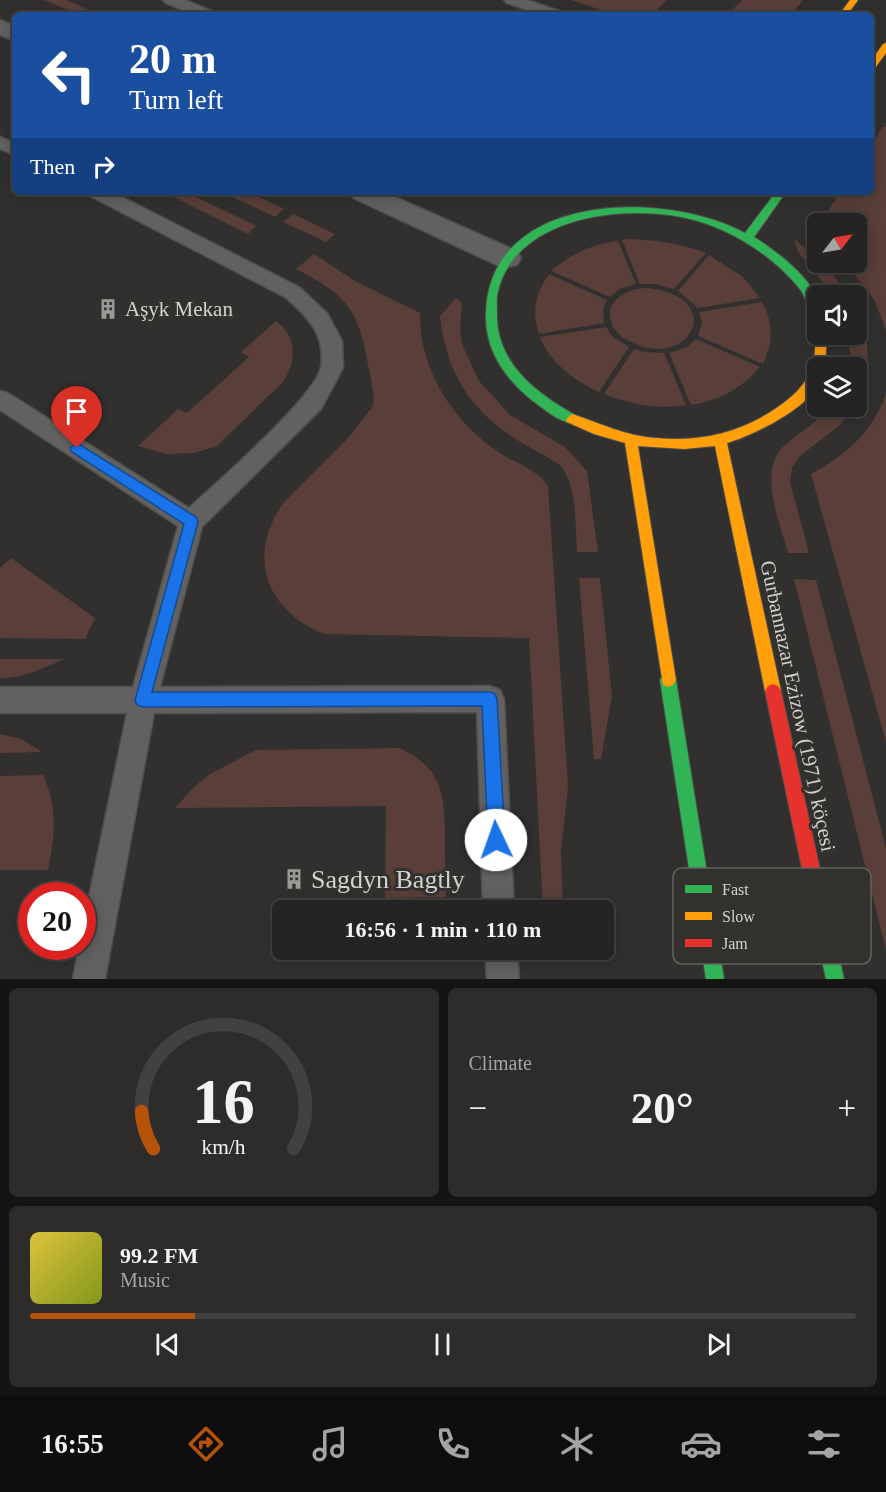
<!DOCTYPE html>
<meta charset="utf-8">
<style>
body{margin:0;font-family:"Times New Roman",serif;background:#2d2c2b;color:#f1f3f6;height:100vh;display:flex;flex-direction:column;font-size:22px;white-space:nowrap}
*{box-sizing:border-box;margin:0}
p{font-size:20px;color:#a3a4a6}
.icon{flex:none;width:33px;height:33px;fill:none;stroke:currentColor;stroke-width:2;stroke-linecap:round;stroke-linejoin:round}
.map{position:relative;height:979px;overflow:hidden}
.side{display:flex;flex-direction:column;gap:9px;padding:9px;background:#141413;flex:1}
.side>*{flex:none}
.hud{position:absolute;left:12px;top:12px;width:862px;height:183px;border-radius:9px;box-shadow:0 3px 15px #0003,0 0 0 2px #424141;background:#1a4fa0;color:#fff;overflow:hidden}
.needle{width:39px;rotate:59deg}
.controls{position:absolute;left:807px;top:213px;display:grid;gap:12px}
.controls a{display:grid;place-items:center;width:60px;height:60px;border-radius:9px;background:#252423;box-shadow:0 3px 15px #0003,0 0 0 2px #424141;font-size:30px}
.speed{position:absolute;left:18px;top:882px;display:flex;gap:12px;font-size:30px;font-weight:700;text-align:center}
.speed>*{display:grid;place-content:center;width:78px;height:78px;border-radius:50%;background:#252423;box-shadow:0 3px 15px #0003,0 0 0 2px #424141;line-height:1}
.speed .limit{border:9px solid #d22;background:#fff;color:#111}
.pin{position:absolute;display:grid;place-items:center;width:51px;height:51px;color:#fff;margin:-62px -26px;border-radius:50% 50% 50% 0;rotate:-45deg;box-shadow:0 0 6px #0007}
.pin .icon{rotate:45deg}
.me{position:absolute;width:66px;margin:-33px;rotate:357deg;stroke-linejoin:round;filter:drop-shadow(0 0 4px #0008)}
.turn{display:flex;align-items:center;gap:21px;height:126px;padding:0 18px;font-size:27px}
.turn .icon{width:78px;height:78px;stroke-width:2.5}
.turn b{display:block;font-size:42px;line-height:51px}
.then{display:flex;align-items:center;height:57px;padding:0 18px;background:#0003;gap:12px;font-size:22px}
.big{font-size:45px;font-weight:700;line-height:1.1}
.side .tile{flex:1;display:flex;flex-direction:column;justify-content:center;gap:9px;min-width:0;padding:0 21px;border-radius:9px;background:#2d2c2b}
.side .dial{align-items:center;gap:0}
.dial svg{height:156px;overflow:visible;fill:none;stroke:#424141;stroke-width:7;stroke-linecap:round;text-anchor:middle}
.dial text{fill:#f1f3f6;stroke:none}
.song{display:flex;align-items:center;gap:18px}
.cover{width:72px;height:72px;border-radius:9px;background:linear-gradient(135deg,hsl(50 70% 55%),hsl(70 70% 35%))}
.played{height:6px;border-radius:3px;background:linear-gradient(90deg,#b45309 20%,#424141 20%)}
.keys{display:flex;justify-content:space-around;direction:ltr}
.heat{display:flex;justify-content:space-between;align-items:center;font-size:33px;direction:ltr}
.side .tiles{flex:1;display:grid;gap:9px;grid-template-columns:1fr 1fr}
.tile:last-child{grid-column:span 2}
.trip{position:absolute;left:272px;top:900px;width:342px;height:60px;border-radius:9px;background:#252423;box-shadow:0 3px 15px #0003,0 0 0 2px #424141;font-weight:700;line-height:60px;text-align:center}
.tabs{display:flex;height:96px;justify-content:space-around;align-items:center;background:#0f0e0e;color:#a3a4a6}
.tabs .icon{width:42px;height:42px}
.tabs .selected{color:#b45309}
.tabs b{font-size:27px;color:#f1f3f6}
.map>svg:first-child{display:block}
</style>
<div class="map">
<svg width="886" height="979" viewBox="0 0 886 979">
<rect width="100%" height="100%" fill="#31302f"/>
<!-- green -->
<path fill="#593e39" d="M 44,0 L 66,0 L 101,15 L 79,15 Z
M 571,0 L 667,0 L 651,15 L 616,15 Z
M 742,0 L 803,0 L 791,15 L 727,15 Z
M 883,126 L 886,127 L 886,330 L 874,299 L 845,263 L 856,262 L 856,224 L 820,223 L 840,192 L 872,192 L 872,144 Z
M 163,192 L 186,192 L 256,226 L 248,234 Z
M 222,192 L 248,192 L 284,209 L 275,217 Z
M 293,214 L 335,234 L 326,242 L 283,222 Z
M 629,239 C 656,240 680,243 706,253 L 674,289 L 655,284 L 640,284 L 622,240 Z
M 794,239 L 817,258 L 818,262 L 823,263 L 849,295 L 833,295 L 798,252 Z
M 618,241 L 636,284 L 619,289 L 610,297 L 551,271 C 571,254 592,244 618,241 Z
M 314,254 L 355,281 L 420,313 C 419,371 455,425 503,455 C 518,464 540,471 548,487 L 568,787 L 561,850 L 563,910 L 543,910 L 529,638 L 324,634 C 265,610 246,555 284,502 L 349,437 L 373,406 C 375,394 371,381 369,369 C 359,311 349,296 296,269 Z
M 709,255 L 743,277 L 760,298 L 698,308 L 678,291 Z
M 549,274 L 607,300 L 603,309 L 604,323 L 539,334 C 531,311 536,293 549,274 Z
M 646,288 C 728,295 692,372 631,342 C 618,336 609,326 610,310 C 616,294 630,289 646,288 Z
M 456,298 L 462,303 L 460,330 L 462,344 L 479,381 L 510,415 L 565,447 L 587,471 L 598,552 L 577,552 C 575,525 578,489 561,466 C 546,455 529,448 514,438 C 468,408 446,370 440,316 Z
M 762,302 C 774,324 773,342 763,364 L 698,336 L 702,322 L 699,312 Z
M 857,308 C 872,337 870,372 857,401 L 856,368 L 848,367 L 850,353 L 848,335 L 856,334 Z
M 276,321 C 297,335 297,362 283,382 L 217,446 L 194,453 L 167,454 L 138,446 L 178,409 L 187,413 L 249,357 L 241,352 Z
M 606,327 L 613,337 L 629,347 L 599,392 C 575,381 550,363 540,337 Z
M 696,339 L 760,367 C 741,389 720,400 691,405 L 669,353 L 687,347 Z
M 634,349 L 644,352 L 664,353 L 686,405 C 658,410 629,404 604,394 Z
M 886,393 L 886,742 L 811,474 C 845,456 874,431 886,393 Z
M 831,406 L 853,407 L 840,425 L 800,456 L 792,468 L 790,482 L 809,553 L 788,553 C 780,523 757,470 784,446 C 799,432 817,423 831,406 Z
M 11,558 L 95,618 L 85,639 L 0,638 L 0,568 Z
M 579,578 L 600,578 L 612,696 L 601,759 L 594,759 Z
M 794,579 L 816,580 L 886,848 L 886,950 Z
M 0,659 L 64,659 C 43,668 23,679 0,678 Z
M 0,734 L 21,739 L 42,752 L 0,753 Z
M 399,748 C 442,767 444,793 445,836 C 445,856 445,876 446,897 L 385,898 L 386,806 L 175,808 L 195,786 L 210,774 L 256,750 Z
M 43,775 C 58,808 55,835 48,870 L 0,870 L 0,776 Z"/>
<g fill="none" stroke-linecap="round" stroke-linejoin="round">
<!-- lane casing -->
<g stroke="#4e4d4c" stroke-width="3">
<path id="lane" d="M 163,0 L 185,0 L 214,12 L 216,15 L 194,15 L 166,3 Z
M 504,0 L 527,0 L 562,12 L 564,15 L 541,15 L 507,3 Z
M 0,137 L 15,143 L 15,155 L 0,149 Z
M 88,192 L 112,192 L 299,287 L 327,313 L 342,341 L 343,368 L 321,409 L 202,527 L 160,687 L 490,686 L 500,690 L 504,699 L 514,910 L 483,910 L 477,712 L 154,713 L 105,979 L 73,979 L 79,946 L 82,946 L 82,931 L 127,713 L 0,713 L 0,687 L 133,687 L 178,526 L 0,410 L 0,391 L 8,393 L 189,508 C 216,483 316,396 321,367 C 326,334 307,316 285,297 L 90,196 Z
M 485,950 L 517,950 L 519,979 L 487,979 Z"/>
</g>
<!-- street casing -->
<g stroke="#4e4d4c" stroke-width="3">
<path id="street" d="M 0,20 L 15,26 L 15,41 L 0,35 Z
M 349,192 L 384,192 L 517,251 L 521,258 L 517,265 L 507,267 L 497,265 L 353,198 Z"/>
</g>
<!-- fast casing -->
<g stroke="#4e4d4c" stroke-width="2">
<path id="fast" d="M 776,192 L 786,192 L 754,237 C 773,249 810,276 817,299 C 819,305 818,315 818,322 L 814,321 C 808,310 807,298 799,288 C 774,257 735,232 698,221 C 634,202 517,213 498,291 C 496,298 497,307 497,314 C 496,363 537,394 577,416 L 578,419 L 577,422 C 564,427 543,408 533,401 C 505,379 484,349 486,312 C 490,191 666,190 745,233 Z
M 668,673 L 673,675 L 676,680 L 724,979 L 706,979 L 660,680 L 663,675 Z
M 815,879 L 821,882 L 824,888 L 844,979 L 826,979 L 806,888 L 809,882 Z"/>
</g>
<!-- slow casing -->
<g stroke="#4e4d4c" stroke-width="2">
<path id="slow" d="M 850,0 L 858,0 L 847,15 L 839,15 Z
M 886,43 L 886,53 L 875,68 L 872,69 L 872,60 L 883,44 Z
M 818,331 L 818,334 L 827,334 L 825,368 L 818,368 C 818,372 818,377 818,382 C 811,408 751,436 727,443 L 781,691 L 778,696 L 773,698 L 768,696 L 765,691 L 715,446 L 684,449 L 638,446 L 676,680 L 673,685 L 668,687 L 663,685 L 625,443 L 594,434 L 567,422 L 566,419 L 572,414 C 600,423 625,436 656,438 C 700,442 741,433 778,407 C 791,398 805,386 811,370 C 816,359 815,346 815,334 Z"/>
</g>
<!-- jam casing -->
<g stroke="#4e4d4c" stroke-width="2">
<path id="jam" d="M 773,684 L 778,686 L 781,691 L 824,888 L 821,894 L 815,897 L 809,894 L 806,888 L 765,691 L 768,686 Z"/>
</g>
<!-- lane -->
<use href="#lane" fill="#626160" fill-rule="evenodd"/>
<!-- street -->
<use href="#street" fill="#626160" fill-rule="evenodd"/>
<!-- fast -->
<use href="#fast" fill="#30b455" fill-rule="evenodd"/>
<!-- slow -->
<use href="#slow" fill="#ff9f0a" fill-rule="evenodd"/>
<!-- jam -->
<use href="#jam" fill="#e5322d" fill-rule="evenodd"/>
</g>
<!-- route -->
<path fill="#1a73e8" stroke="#114b97" stroke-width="1.5" d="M 77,443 L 196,517 L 198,522 L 152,692 L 490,692 L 495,694 L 497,699 L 505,840 L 502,846 L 496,849 L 490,846 L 488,840 L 482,706 L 143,707 L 137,705 L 135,700 L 184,524 L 72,452 L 70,448 Z"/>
<!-- icons -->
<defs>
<g id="building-bare" transform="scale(1.62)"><path d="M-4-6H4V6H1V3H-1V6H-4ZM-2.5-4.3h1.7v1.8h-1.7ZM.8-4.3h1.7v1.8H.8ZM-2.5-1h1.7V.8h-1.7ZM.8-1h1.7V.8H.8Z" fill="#9a9998" stroke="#32312e" stroke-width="2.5" paint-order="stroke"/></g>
</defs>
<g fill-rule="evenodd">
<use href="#building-bare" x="108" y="309"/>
<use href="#building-bare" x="294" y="879"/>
</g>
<g text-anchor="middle" stroke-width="6" stroke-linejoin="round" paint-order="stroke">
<!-- poi labels -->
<g font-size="21" fill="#d3d2d0" stroke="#32312e" text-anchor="start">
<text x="125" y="316">Aşyk Mekan</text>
</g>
<!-- street labels -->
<g font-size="21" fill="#d3d2d0" stroke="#32312e">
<text transform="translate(798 706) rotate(78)" y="7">Gurbannazar Ezizow (1971) köçesi</text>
</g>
<!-- near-poi labels -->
<g font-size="26" fill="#d3d2d0" stroke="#32312e" text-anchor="start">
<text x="311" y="888">Sagdyn Bagtly</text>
</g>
</g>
<!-- legend -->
<rect x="673" y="868" width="198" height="96" rx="9" fill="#32312e" stroke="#62615f" stroke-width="1.5"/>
<rect x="685" y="885" width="27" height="8" fill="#30b455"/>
<rect x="685" y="912" width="27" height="8" fill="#ff9f0a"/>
<rect x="685" y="939" width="27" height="8" fill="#e5322d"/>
<g font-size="16" fill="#d3d2d0">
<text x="722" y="895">Fast</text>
<text x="722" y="922">Slow</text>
<text x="722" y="949">Jam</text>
</g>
</svg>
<div class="controls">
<a><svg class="needle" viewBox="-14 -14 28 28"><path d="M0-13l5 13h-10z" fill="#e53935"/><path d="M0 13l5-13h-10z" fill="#a3a4a6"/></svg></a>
<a><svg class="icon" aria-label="sound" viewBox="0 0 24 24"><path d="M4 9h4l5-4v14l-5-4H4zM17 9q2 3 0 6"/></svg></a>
<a><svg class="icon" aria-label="layers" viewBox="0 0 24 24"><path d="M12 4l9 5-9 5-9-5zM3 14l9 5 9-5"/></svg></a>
</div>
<div class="speed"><div class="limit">20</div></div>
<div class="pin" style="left:77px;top:448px;background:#d93025"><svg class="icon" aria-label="arrive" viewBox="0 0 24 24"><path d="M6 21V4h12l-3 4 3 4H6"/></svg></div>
<svg class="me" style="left:496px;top:840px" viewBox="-20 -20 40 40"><circle r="19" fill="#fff"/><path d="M0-13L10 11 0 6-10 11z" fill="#1a73e8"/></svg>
<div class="trip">16:56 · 1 min · 110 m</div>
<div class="hud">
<div class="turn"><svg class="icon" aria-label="left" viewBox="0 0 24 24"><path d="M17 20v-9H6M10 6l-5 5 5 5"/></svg><div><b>20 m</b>Turn left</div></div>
<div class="then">Then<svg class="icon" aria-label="right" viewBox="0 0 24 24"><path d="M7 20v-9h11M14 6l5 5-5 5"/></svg></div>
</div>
</div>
<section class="side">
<div class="tiles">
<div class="tile dial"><svg viewBox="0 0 100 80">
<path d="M14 69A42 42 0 1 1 86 69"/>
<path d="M14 69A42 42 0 0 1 8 50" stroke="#b45309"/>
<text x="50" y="56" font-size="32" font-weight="700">16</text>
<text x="50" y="72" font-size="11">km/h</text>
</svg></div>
<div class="tile"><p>Climate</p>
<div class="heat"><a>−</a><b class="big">20°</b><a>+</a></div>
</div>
<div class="tile">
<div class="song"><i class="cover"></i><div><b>99.2 FM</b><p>Music</p></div></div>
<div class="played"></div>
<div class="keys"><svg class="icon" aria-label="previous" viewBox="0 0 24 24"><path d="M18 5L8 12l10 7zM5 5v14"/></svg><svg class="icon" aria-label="pause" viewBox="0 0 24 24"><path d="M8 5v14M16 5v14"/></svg><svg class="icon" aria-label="next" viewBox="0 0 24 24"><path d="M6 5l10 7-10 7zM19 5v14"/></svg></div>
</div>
</div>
</section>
<nav class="tabs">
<b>16:55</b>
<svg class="icon selected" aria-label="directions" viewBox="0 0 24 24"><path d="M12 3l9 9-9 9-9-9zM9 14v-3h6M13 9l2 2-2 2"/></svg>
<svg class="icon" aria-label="music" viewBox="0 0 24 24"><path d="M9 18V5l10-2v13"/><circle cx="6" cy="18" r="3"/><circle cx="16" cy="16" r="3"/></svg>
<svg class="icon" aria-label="phone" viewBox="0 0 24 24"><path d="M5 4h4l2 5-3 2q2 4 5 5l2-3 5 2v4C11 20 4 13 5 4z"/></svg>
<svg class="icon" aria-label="climate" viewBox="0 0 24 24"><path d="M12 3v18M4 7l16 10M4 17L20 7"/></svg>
<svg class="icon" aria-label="car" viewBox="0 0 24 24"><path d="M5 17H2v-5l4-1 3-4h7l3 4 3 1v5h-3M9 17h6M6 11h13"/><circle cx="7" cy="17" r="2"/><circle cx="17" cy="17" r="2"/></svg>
<svg class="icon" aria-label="filters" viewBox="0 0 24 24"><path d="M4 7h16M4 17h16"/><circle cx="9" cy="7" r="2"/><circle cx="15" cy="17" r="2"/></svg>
</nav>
